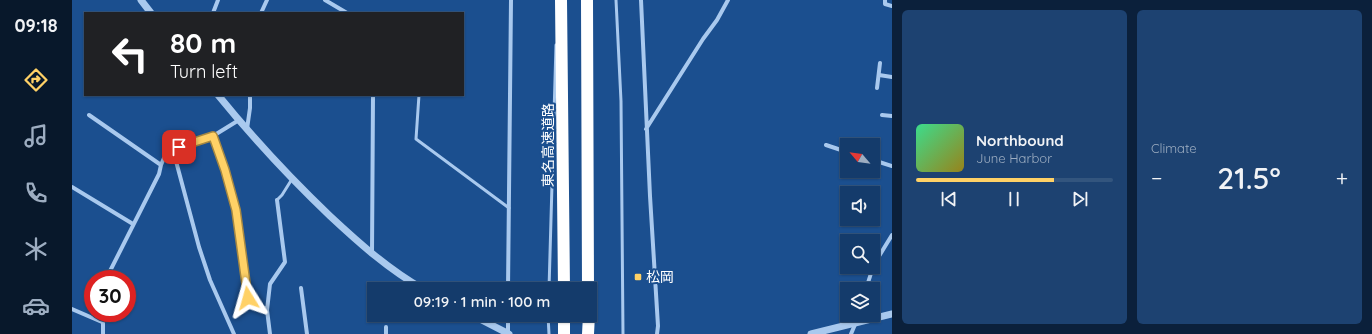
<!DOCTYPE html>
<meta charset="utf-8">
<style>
body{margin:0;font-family:Quicksand,"Noto Sans JP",sans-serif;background:#1d4271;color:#f1f3f6;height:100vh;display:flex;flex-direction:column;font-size:15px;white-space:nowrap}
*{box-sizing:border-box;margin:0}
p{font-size:13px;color:#9dadc1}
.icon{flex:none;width:22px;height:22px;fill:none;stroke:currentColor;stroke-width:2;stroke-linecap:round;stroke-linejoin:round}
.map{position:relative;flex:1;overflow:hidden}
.details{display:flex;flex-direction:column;gap:10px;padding:10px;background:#0b203b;width:480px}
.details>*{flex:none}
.guide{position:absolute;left:12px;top:12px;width:380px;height:84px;border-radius:0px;box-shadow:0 1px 3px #0004,0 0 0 1px #33557e;background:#202124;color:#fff;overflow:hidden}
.needle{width:26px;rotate:299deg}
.fabs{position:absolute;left:768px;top:138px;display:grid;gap:8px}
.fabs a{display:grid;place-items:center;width:40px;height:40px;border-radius:0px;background:#143b6b;box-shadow:0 1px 3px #0004,0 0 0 1px #33557e;font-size:20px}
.speed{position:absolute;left:12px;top:270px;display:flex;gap:8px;font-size:20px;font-weight:700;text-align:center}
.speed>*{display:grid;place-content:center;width:52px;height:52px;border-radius:50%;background:#143b6b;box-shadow:0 1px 3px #0004,0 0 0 1px #33557e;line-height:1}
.speed .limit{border:6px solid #d22;background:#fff;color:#111}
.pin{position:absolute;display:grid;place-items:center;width:34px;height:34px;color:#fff;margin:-17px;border-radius:8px;box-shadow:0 2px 6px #0006}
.me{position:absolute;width:44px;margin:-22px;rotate:352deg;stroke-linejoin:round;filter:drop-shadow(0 0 3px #0008)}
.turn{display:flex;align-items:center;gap:14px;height:84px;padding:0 20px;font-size:18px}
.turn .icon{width:52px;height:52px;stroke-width:2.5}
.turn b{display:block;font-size:28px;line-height:34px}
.big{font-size:30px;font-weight:600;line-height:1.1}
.details .tile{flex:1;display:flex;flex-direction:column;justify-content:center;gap:6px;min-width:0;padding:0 14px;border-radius:6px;background:#1d4271}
.song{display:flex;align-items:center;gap:12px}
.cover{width:48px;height:48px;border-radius:6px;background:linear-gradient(135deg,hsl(150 70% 55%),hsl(50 70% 35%))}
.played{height:4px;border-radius:2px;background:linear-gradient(90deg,#ffd166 70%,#33557e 70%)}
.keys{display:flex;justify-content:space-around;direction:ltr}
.heat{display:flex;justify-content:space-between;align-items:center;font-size:22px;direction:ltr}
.details .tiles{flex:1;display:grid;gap:10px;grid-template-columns:repeat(2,1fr)}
.trip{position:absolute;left:295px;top:282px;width:230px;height:40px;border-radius:0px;background:#143b6b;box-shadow:0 1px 3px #0004,0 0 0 1px #33557e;font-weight:600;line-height:40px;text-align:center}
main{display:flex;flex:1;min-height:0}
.dock{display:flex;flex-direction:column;width:72px;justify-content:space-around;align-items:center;background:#08182b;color:#9dadc1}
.dock .icon{width:28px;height:28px}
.dock .on{color:#ffd166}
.dock b{font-size:18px;color:#f1f3f6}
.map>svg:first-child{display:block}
</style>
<main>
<nav class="dock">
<b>09:18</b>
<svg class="icon on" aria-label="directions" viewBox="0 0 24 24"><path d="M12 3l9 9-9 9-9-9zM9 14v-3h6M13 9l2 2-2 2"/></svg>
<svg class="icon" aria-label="music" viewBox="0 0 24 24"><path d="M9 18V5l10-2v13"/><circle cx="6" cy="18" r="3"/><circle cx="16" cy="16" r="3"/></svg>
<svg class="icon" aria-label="phone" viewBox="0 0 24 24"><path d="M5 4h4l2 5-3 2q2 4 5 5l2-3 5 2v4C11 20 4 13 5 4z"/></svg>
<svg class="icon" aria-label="climate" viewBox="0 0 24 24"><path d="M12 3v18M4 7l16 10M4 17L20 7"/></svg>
<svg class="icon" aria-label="car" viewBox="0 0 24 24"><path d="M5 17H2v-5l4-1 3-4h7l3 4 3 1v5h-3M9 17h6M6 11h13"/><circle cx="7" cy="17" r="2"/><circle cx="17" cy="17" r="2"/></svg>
</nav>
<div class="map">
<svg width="820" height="334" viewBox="0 0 820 334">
<rect width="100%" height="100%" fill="#1b4f8f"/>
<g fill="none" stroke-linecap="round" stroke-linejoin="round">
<!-- service -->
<path stroke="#a9c9ee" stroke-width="3" d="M 544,0 L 549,101 L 551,334
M 347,95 L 344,139 L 437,208
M 205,200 L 210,195 L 220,179
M 477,289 L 484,45
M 476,315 L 477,334"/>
<!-- minor -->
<path stroke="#a9c9ee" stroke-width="4" d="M 253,0 L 275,13
M 569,0 L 578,196 L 586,326 L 585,334
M 813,0 L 813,4 L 820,6
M 141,13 L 146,0
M 189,13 L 195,0
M 807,75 L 820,77
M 805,88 L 808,63
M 17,115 L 89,165
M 810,115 L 820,116
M 175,129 L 178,108 L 178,95
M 574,129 L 631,39 L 645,20 L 656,0
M 141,136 L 153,169 L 163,210 L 176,298 L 195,310
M 754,145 L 775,152
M 101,150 L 127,247 L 138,280 L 162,334
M 801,160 L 820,166
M 0,187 L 61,224
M 300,253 L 301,95
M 801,266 L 820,235
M 34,279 L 87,174 L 89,165 L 95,151 L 141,136 L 167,120
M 229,288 L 235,334
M 436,289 L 439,0
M 794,289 L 801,267
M 0,309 L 30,322
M 31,313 L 31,334
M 314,327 L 314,334
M 436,333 L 436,315
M 198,334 L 195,310 L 198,284 L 213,262 L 205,200
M 779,334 L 787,315"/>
<!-- tertiary -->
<path stroke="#a9c9ee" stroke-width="7" d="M 69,0 L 79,13
M 146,95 C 181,138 218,178 258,216 C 287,243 316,269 351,289
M 400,315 L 437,334
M 739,334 L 820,314"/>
<!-- motorway -->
<path stroke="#fff" stroke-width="12" d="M 489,0 L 492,289
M 515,0 L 516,289
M 492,334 L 492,315
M 516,334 L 517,315"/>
</g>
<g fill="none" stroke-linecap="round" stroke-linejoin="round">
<!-- route casing -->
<g stroke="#a68842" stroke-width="10">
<path id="route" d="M 107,147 L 141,136 L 153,170 L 164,210 L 176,298"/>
</g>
<!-- route -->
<use href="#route" stroke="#ffd166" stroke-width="7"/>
</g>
<!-- markers -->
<rect fill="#ffd166" stroke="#1b4f8f" stroke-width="1.5" x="562" y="273" width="8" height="8" rx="2"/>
<g text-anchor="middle" stroke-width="4" stroke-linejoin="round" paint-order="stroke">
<!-- street labels -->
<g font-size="14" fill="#fff" stroke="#1b4f8f">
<text transform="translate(476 145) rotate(-90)" y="5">東名高速道路</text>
</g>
<!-- poi labels -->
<g font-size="14" fill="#fff" stroke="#1b4f8f" text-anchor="start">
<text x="574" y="282">松岡</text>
</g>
</g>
</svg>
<div class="fabs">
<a><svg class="needle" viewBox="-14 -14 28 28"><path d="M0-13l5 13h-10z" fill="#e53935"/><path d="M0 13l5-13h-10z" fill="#9dadc1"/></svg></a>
<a><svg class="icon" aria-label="sound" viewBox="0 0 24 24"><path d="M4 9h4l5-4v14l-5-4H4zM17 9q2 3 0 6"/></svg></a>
<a><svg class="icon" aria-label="search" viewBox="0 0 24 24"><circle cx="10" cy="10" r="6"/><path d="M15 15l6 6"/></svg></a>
<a><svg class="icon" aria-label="layers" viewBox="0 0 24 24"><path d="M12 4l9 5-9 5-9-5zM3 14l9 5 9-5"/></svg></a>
</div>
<div class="speed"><div class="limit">30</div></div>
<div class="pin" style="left:107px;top:147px;background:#d93025"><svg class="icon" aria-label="arrive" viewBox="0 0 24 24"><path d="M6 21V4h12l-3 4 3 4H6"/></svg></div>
<svg class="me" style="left:176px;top:298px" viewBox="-20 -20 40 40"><path d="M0-17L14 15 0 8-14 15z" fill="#ffd166" stroke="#fff" stroke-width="4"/></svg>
<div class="trip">09:19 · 1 min · 100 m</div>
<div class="guide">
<div class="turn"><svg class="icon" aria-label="left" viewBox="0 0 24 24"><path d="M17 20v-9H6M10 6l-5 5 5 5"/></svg><div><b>80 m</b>Turn left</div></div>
</div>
</div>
<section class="details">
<div class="tiles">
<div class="tile">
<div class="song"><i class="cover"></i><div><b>Northbound</b><p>June Harbor</p></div></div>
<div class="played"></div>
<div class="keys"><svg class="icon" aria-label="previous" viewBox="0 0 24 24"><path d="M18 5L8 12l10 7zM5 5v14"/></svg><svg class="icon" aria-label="pause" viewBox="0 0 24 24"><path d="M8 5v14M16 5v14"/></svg><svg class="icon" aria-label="next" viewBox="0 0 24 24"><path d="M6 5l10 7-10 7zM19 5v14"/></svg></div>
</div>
<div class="tile"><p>Climate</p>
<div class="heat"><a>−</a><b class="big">21.5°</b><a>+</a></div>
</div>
</div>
</section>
</main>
